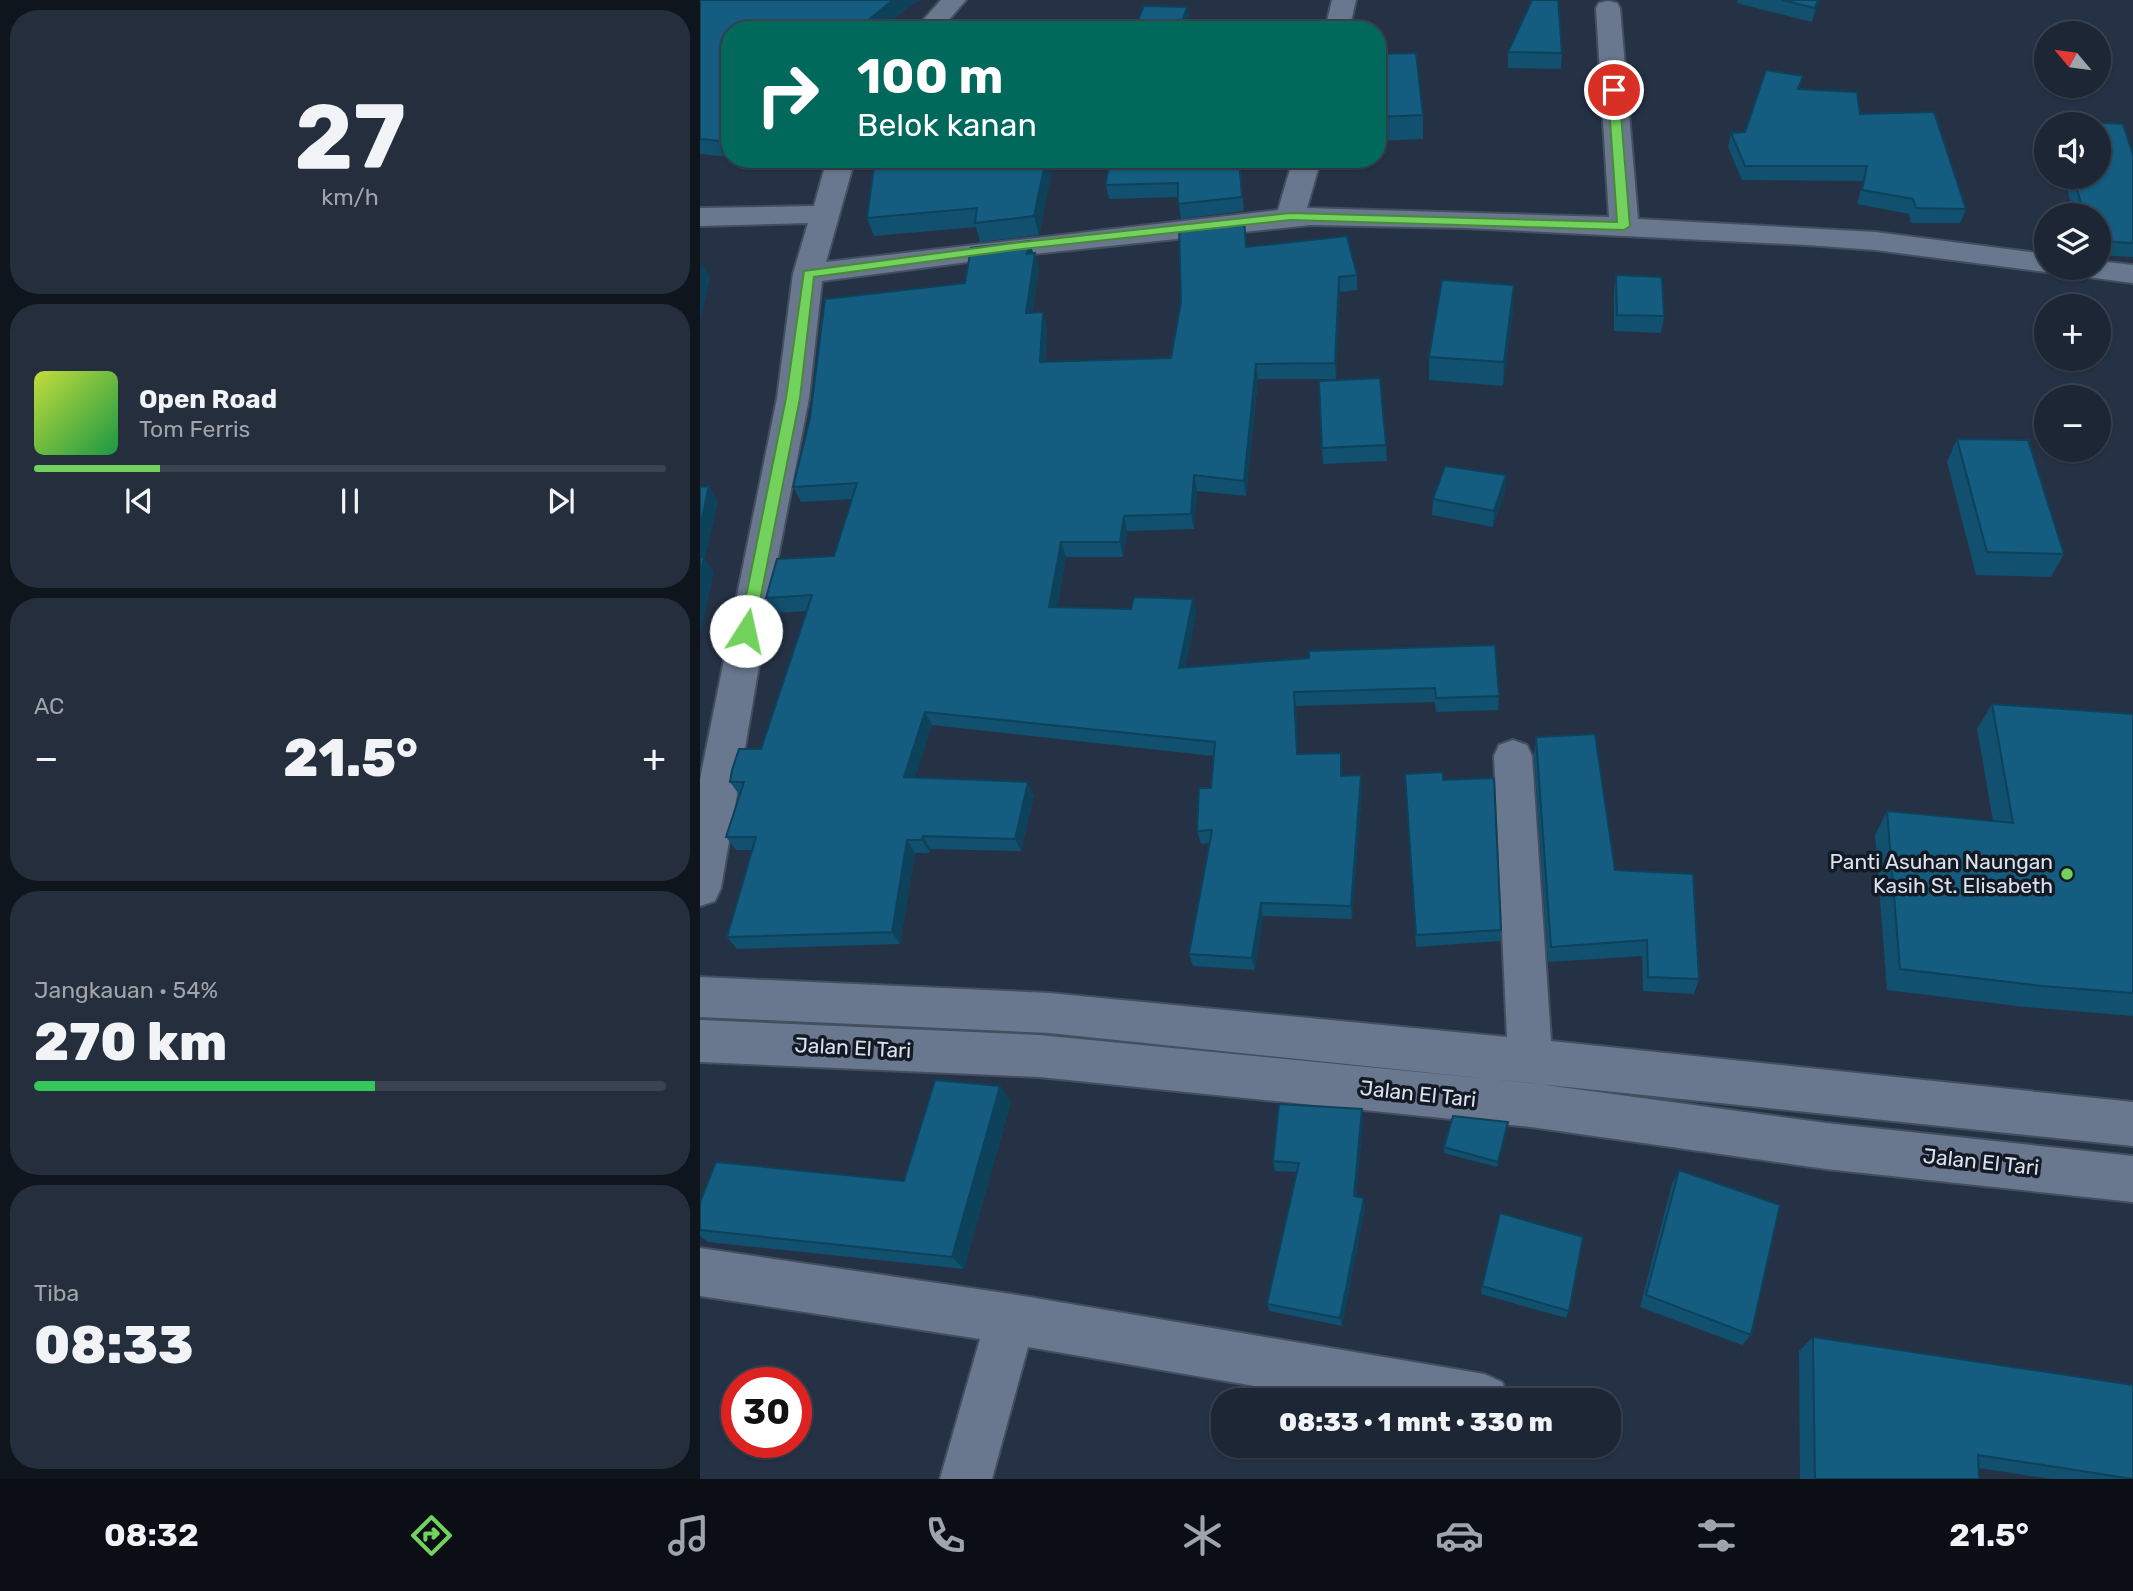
<!DOCTYPE html>
<html lang="id">
<meta charset="utf-8">
<style>
body{margin:0;font-family:Rubik,sans-serif;background:#252e3c;color:#f1f3f6;height:100vh;display:flex;flex-direction:column;font-size:26px;white-space:nowrap}
*{box-sizing:border-box;margin:0}
p{font-size:23px;color:#a0a5ac}
.icon{flex:none;width:38px;height:38px;fill:none;stroke:currentColor;stroke-width:2;stroke-linecap:round;stroke-linejoin:round}
.map{position:relative;flex:1;overflow:hidden}
.details{display:flex;flex-direction:column;gap:10px;padding:10px;background:#0f151d;width:700px}
.details>*{flex:none}
.top-card{position:absolute;left:21px;top:21px;width:665px;height:147px;border-radius:28px;box-shadow:0 2px 5px #0004,0 0 0 2px #3a434f;background:#00695c;color:#fff;overflow:hidden}
.needle{width:46px;rotate:299deg}
.tools{position:absolute;left:1334px;top:21px;display:grid;gap:14px}
.tools a{display:grid;place-items:center;width:77px;height:77px;border-radius:50%;background:#1c2634;box-shadow:0 2px 5px #0004,0 0 0 2px #3a434f;font-size:35px}
.speed{position:absolute;left:21px;top:1367px;display:flex;gap:14px;font-size:35px;font-weight:700;text-align:center}
.speed>*{display:grid;place-content:center;width:91px;height:91px;border-radius:50%;background:#1c2634;box-shadow:0 2px 5px #0004,0 0 0 2px #3a434f;line-height:1}
.speed .limit{border:10px solid #d22;background:#fff;color:#111}
.pin{position:absolute;display:grid;place-items:center;width:60px;height:60px;color:#fff;margin:-30px;border:4px solid #fff;border-radius:50%;box-shadow:0 2px 7px #0007}
.me{position:absolute;width:77px;margin:-38px;rotate:10deg;stroke-linejoin:round;filter:drop-shadow(0 0 5px #0008)}
.turn{display:flex;align-items:center;gap:24px;height:147px;padding:0 21px;font-size:32px}
.turn .icon{width:91px;height:91px;stroke-width:2.5}
.turn b{display:block;font-size:49px;line-height:60px}
.big{font-size:52px;font-weight:800;line-height:1.1}
.details .card{flex:1;display:flex;flex-direction:column;justify-content:center;gap:10px;min-width:0;padding:0 24px;border-radius:28px;background:#252e3c}
.details .dial{align-items:center;gap:0}
.dial b{font-size:91px;line-height:1}
.song{display:flex;align-items:center;gap:21px}
.cover{width:84px;height:84px;border-radius:10px;background:linear-gradient(135deg,hsl(70 70% 55%),hsl(140 70% 35%))}
.played{height:7px;border-radius:4px;background:linear-gradient(90deg,#72d25d 20%,#3a434f 20%)}
.keys{display:flex;justify-content:space-around;direction:ltr}
.heat{display:flex;justify-content:space-between;align-items:center;font-size:38px;direction:ltr}
.charge{height:10px;border-radius:5px;background:linear-gradient(90deg,#34c759 54%,#3a434f 0)}
.trip{position:absolute;left:511px;top:1388px;width:410px;height:70px;border-radius:28px;background:#1c2634;box-shadow:0 2px 5px #0004,0 0 0 2px #3a434f;font-weight:800;line-height:70px;text-align:center}
.menu{display:flex;height:112px;justify-content:space-around;align-items:center;background:#0b0f15;color:#a0a5ac}
.menu .icon{width:49px;height:49px}
.menu .selected{color:#72d25d}
.menu b{font-size:32px;color:#f1f3f6}
main{display:flex;flex:1;min-height:0}
.map>svg:first-child{display:block}
</style>
<main>
<section class="details">
<div class="card dial"><b>27</b><p>km/h</p></div>
<div class="card">
<div class="song"><i class="cover"></i><div><b>Open Road</b><p>Tom Ferris</p></div></div>
<div class="played"></div>
<div class="keys"><svg class="icon" aria-label="previous" viewBox="0 0 24 24"><path d="M18 5L8 12l10 7zM5 5v14"/></svg><svg class="icon" aria-label="pause" viewBox="0 0 24 24"><path d="M8 5v14M16 5v14"/></svg><svg class="icon" aria-label="next" viewBox="0 0 24 24"><path d="M6 5l10 7-10 7zM19 5v14"/></svg></div>
</div>
<div class="card"><p>AC</p>
<div class="heat"><a>−</a><b class="big">21.5°</b><a>+</a></div>
</div>
<div class="card"><p>Jangkauan · 54%</p><b class="big">270 km</b><div class="charge"></div></div>
<div class="card"><p>Tiba</p><b class="big">08:33</b></div>
</section>
<div class="map">
<svg width="1433" height="1479" viewBox="0 0 1433 1479">
<rect width="100%" height="100%" fill="#253246"/>
<g fill="none" stroke-linecap="round" stroke-linejoin="round">
<!-- minor casing -->
<g stroke="#434e5f" stroke-width="4">
<path id="minor" d="M 241,0 L 266,0 L 240,30 L 214,30 Z
M 632,0 L 656,0 L 649,30 L 625,30 Z
M 908,1 L 917,3 L 920,8 L 938,219 L 1175,232 L 1346,254 L 1346,268 L 1358,268 L 1346,272 L 1175,250 L 1107,245 L 766,228 L 611,225 L 314,256 L 122,281 L 109,398 L 74,578 L 21,888 L 15,901 L 0,906 L 0,779 L 77,398 L 93,274 L 108,223 L 0,226 L 0,208 L 114,206 L 127,159 L 155,159 L 126,262 L 578,210 L 593,159 L 621,159 L 607,208 L 909,217 L 896,8 L 899,3 Z
M 1398,261 L 1433,265 L 1433,283 L 1372,275 L 1367,268 L 1398,268 Z
M 813,740 L 827,745 L 832,756 L 851,1041 L 1433,1102 L 1433,1146 L 349,1033 L 0,1017 L 0,977 L 349,993 L 807,1037 L 794,756 L 799,745 Z
M 0,1020 L 339,1035 L 831,1083 L 1126,1123 L 1433,1156 L 1433,1202 L 1126,1169 L 831,1127 L 339,1077 L 0,1062 Z
M 0,1248 L 311,1294 L 784,1374 L 802,1382 L 810,1400 L 636,1400 L 328,1347 L 292,1479 L 240,1479 L 280,1339 L 0,1296 Z"/>
</g>
<!-- minor -->
<use href="#minor" fill="#69788f" fill-rule="evenodd"/>
</g>
<!-- wall -->
<path fill="#11506e" d="M 0,0 L 220,0 L 199,14 L 180,30 L 30,30 L 30,157 L 0,154 Z
M 1038,0 L 1120,0 L 1112,22 L 1037,3 Z
M 808,52 L 862,53 L 861,69 L 808,68 Z
M 677,54 L 723,115 L 723,139 L 677,141 Z
M 1103,76 L 1099,90 L 1160,114 L 1266,209 L 1260,223 L 1211,223 L 1209,214 L 1157,204 L 1163,181 L 1042,180 L 1028,147 L 1031,133 L 1045,132 Z
M 1386,122 L 1423,124 L 1433,155 L 1433,257 L 1398,255 L 1398,215 L 1374,215 L 1364,177 L 1398,177 L 1398,124 L 1385,124 Z
M 172,159 L 354,159 L 339,235 L 280,242 L 276,227 L 174,236 L 167,218 L 174,166 Z
M 540,159 L 544,211 L 481,219 L 478,197 L 409,199 L 406,185 Z
M 330,241 L 333,253 L 335,253 L 339,269 L 332,312 L 347,327 L 345,362 L 471,358 L 547,247 L 657,275 L 657,290 L 640,292 L 636,379 L 558,379 L 546,496 L 497,491 L 494,529 L 427,531 L 423,557 L 366,557 L 357,607 L 496,614 L 485,667 L 609,658 L 799,696 L 798,710 L 736,712 L 735,702 L 596,706 L 598,754 L 642,776 L 662,788 L 652,919 L 563,916 L 555,970 L 493,966 L 489,954 L 510,843 L 501,844 L 497,831 L 511,788 L 514,756 L 232,725 L 215,778 L 334,795 L 321,851 L 230,849 L 230,853 L 215,853 L 200,944 L 37,949 L 27,937 L 52,850 L 36,850 L 26,837 L 40,796 L 30,782 L 61,749 L 107,611 L 75,613 L 66,598 L 134,556 L 152,499 L 101,502 L 93,487 L 265,283 Z
M 916,275 L 964,316 L 961,333 L 914,331 L 914,291 Z
M 813,309 L 803,386 L 729,380 L 729,357 Z
M 1257,439 L 1364,554 L 1351,577 L 1276,575 L 1247,462 Z
M 686,445 L 687,461 L 623,464 L 622,448 Z
M 806,475 L 805,491 L 793,527 L 732,515 L 733,499 Z
M 1292,704 L 1433,714 L 1433,1016 L 1325,1007 L 1187,990 L 1175,835 L 1187,811 L 1293,821 L 1277,729 Z
M 836,737 L 915,870 L 999,979 L 994,994 L 943,991 L 942,956 L 848,962 L 834,754 Z
M 705,774 L 743,780 L 801,930 L 800,941 L 716,947 Z
M 300,1086 L 311,1102 L 264,1269 L 8,1242 L 0,1236 L 0,1202 L 204,1181 Z
M 663,1119 L 656,1197 L 665,1208 L 642,1326 L 570,1311 L 567,1304 L 597,1172 L 575,1171 L 573,1161 Z
M 808,1122 L 797,1167 L 744,1153 L 744,1147 Z
M 979,1170 L 1051,1335 L 1042,1345 L 940,1307 L 972,1184 Z
M 782,1286 L 869,1311 L 866,1318 L 781,1294 Z
M 1113,1337 L 1433,1479 L 1351,1479 L 1279,1468 L 1279,1479 L 1100,1479 L 1099,1351 Z"/>
<!-- shaded-wall -->
<path fill="#0e415a" d="M 193,0 L 220,0 L 199,14 L 180,30 L 156,30 Z
M 1118,0 L 1120,0 L 1112,22 L 1115,8 Z
M 487,7 L 489,21 L 486,30 L 481,26 Z
M 346,159 L 354,159 L 339,235 L 334,216 Z
M 330,241 L 334,257 L 327,254 Z
M 335,253 L 339,269 L 330,328 L 326,313 Z
M 2,262 L 10,278 L 0,322 L 0,272 Z
M 639,277 L 640,292 L 636,379 L 635,363 Z
M 814,285 L 813,309 L 803,386 L 804,362 Z
M 343,312 L 347,327 L 344,378 L 340,362 Z
M 556,364 L 558,379 L 546,496 L 544,481 Z
M 494,475 L 497,491 L 494,529 L 491,514 Z
M 806,475 L 805,491 L 793,527 L 794,511 Z
M 9,486 L 18,502 L 5,559 L 14,572 L 0,635 L 0,526 Z
M 424,516 L 427,531 L 423,557 L 420,542 Z
M 361,542 L 366,557 L 354,621 L 349,607 Z
M 493,599 L 496,614 L 482,682 L 479,668 Z
M 594,692 L 596,706 L 599,768 L 597,754 Z
M 225,712 L 232,725 L 211,791 L 204,777 Z
M 661,775 L 662,788 L 652,919 L 651,906 Z
M 328,782 L 334,795 L 321,851 L 315,839 Z
M 223,836 L 230,849 L 230,853 L 222,840 Z
M 207,840 L 215,853 L 200,944 L 192,932 Z
M 561,903 L 563,916 L 555,970 L 552,958 Z
M 300,1086 L 311,1102 L 264,1269 L 252,1257 Z
M 662,1109 L 663,1119 L 655,1206 L 654,1196 Z
M 664,1198 L 665,1208 L 642,1326 L 640,1318 Z"/>
<!-- building -->
<path fill="#145d80" stroke="#0e415a" stroke-width="2" d="M 0,0 L 193,0 L 156,30 L 30,30 L 30,142 L 0,139 Z
M 832,0 L 858,0 L 862,53 L 808,52 Z
M 1082,0 L 1118,0 L 1115,8 Z
M 444,6 L 487,7 L 481,26 L 509,27 L 508,30 L 425,30 L 426,25 L 436,25 Z
M 716,53 L 723,115 L 677,117 L 677,54 Z
M 1066,70 L 1103,76 L 1098,89 L 1157,92 L 1160,114 L 1234,112 L 1266,209 L 1216,208 L 1213,199 L 1162,190 L 1167,166 L 1045,166 L 1031,133 L 1045,132 Z
M 1386,122 L 1423,124 L 1433,155 L 1433,243 L 1398,241 L 1398,215 L 1384,215 L 1374,177 L 1398,177 L 1398,124 L 1387,124 Z
M 175,159 L 346,159 L 334,216 L 275,223 L 277,208 L 167,218 Z
M 409,159 L 539,159 L 542,197 L 478,204 L 478,183 L 406,185 Z
M 544,219 L 546,247 L 647,236 L 657,275 L 639,277 L 635,363 L 556,364 L 544,481 L 494,475 L 491,514 L 424,516 L 420,542 L 361,542 L 349,607 L 431,609 L 434,597 L 493,599 L 479,668 L 609,658 L 609,651 L 795,645 L 799,696 L 736,698 L 735,688 L 594,692 L 597,754 L 641,753 L 641,776 L 661,775 L 651,906 L 561,903 L 552,958 L 489,954 L 512,830 L 497,831 L 499,788 L 511,788 L 515,742 L 225,712 L 204,777 L 328,782 L 315,839 L 223,836 L 222,840 L 207,840 L 192,932 L 27,937 L 56,837 L 26,837 L 44,782 L 30,782 L 32,770 L 39,749 L 61,749 L 112,595 L 66,598 L 77,559 L 134,556 L 157,483 L 93,487 L 110,418 L 125,299 L 265,283 L 271,248 L 330,241 L 327,254 L 335,253 L 326,313 L 343,312 L 340,362 L 471,358 L 481,302 L 479,226 Z
M 916,275 L 962,277 L 964,316 L 917,315 Z
M 742,280 L 814,285 L 804,362 L 729,357 Z
M 680,378 L 686,445 L 622,448 L 619,381 Z
M 1257,439 L 1328,440 L 1364,554 L 1287,552 Z
M 745,466 L 806,475 L 794,511 L 733,499 Z
M 9,486 L 0,526 L 0,487 Z
M 0,557 L 4,557 L 0,576 Z
M 1292,704 L 1433,714 L 1433,993 L 1342,986 L 1200,969 L 1187,811 L 1313,823 Z
M 895,734 L 915,870 L 993,874 L 999,979 L 948,977 L 947,940 L 851,947 L 836,737 Z
M 743,772 L 743,780 L 794,778 L 801,930 L 716,935 L 705,774 Z
M 235,1080 L 300,1086 L 252,1257 L 0,1230 L 0,1202 L 16,1162 L 204,1181 Z
M 579,1104 L 662,1109 L 654,1196 L 664,1198 L 640,1318 L 567,1304 L 599,1163 L 573,1161 Z
M 753,1116 L 808,1122 L 798,1162 L 744,1147 Z
M 979,1170 L 1080,1205 L 1051,1335 L 946,1295 Z
M 800,1213 L 883,1237 L 869,1311 L 782,1286 Z
M 1113,1337 L 1433,1385 L 1433,1479 L 1278,1455 L 1279,1479 L 1115,1479 Z"/>
<!-- route -->
<path fill="#72d25d" stroke="#4a883c" stroke-width="2" d="M 914,87 L 919,90 L 930,226 L 924,230 L 590,220 L 314,250 L 114,277 L 100,398 L 54,631 L 46,636 L 41,635 L 39,631 L 86,398 L 104,271 L 314,243 L 590,213 L 917,222 L 908,90 Z"/>
<!-- markers -->
<circle fill="#72d25d" stroke="#141a23" stroke-width="2.5" cx="1367" cy="874" r="7"/>
<g text-anchor="middle" stroke-width="7" stroke-linejoin="round" paint-order="stroke">
<!-- poi labels -->
<g font-size="21" fill="#d9e2ef" stroke="#141a23" text-anchor="end">
<text x="1353" y="869">Panti Asuhan Naungan<tspan x="1353" dy="24">Kasih St. Elisabeth</tspan></text>
</g>
<!-- street labels -->
<g font-size="21" fill="#d9e2ef" stroke="#141a23">
<text transform="translate(153 1048) rotate(3)" y="7">Jalan El Tari</text>
<text transform="translate(718 1094) rotate(6)" y="7">Jalan El Tari</text>
<text transform="translate(1281 1162) rotate(6)" y="7">Jalan El Tari</text>
</g>
</g>
</svg>
<div class="tools">
<a><svg class="needle" viewBox="-14 -14 28 28"><path d="M0-13l5 13h-10z" fill="#e53935"/><path d="M0 13l5-13h-10z" fill="#a0a5ac"/></svg></a>
<a><svg class="icon" aria-label="sound" viewBox="0 0 24 24"><path d="M4 9h4l5-4v14l-5-4H4zM17 9q2 3 0 6"/></svg></a>
<a><svg class="icon" aria-label="layers" viewBox="0 0 24 24"><path d="M12 4l9 5-9 5-9-5zM3 14l9 5 9-5"/></svg></a>
<a>+</a>
<a>−</a>
</div>
<div class="speed"><div class="limit">30</div></div>
<div class="pin" style="left:914px;top:90px;background:#d93025"><svg class="icon" aria-label="arrive" viewBox="0 0 24 24"><path d="M6 21V4h12l-3 4 3 4H6"/></svg></div>
<svg class="me" style="left:46px;top:631px" viewBox="-20 -20 40 40"><circle r="19" fill="#fff"/><path d="M0-13L10 11 0 6-10 11z" fill="#72d25d"/></svg>
<div class="trip">08:33 · 1 mnt · 330 m</div>
<div class="top-card">
<div class="turn"><svg class="icon" aria-label="right" viewBox="0 0 24 24"><path d="M7 20v-9h11M14 6l5 5-5 5"/></svg><div><b>100 m</b>Belok kanan</div></div>
</div>
</div>
</main>
<nav class="menu">
<b>08:32</b>
<svg class="icon selected" aria-label="directions" viewBox="0 0 24 24"><path d="M12 3l9 9-9 9-9-9zM9 14v-3h6M13 9l2 2-2 2"/></svg>
<svg class="icon" aria-label="music" viewBox="0 0 24 24"><path d="M9 18V5l10-2v13"/><circle cx="6" cy="18" r="3"/><circle cx="16" cy="16" r="3"/></svg>
<svg class="icon" aria-label="phone" viewBox="0 0 24 24"><path d="M5 4h4l2 5-3 2q2 4 5 5l2-3 5 2v4C11 20 4 13 5 4z"/></svg>
<svg class="icon" aria-label="climate" viewBox="0 0 24 24"><path d="M12 3v18M4 7l16 10M4 17L20 7"/></svg>
<svg class="icon" aria-label="car" viewBox="0 0 24 24"><path d="M5 17H2v-5l4-1 3-4h7l3 4 3 1v5h-3M9 17h6M6 11h13"/><circle cx="7" cy="17" r="2"/><circle cx="17" cy="17" r="2"/></svg>
<svg class="icon" aria-label="filters" viewBox="0 0 24 24"><path d="M4 7h16M4 17h16"/><circle cx="9" cy="7" r="2"/><circle cx="15" cy="17" r="2"/></svg>
<b>21.5°</b>
</nav>
